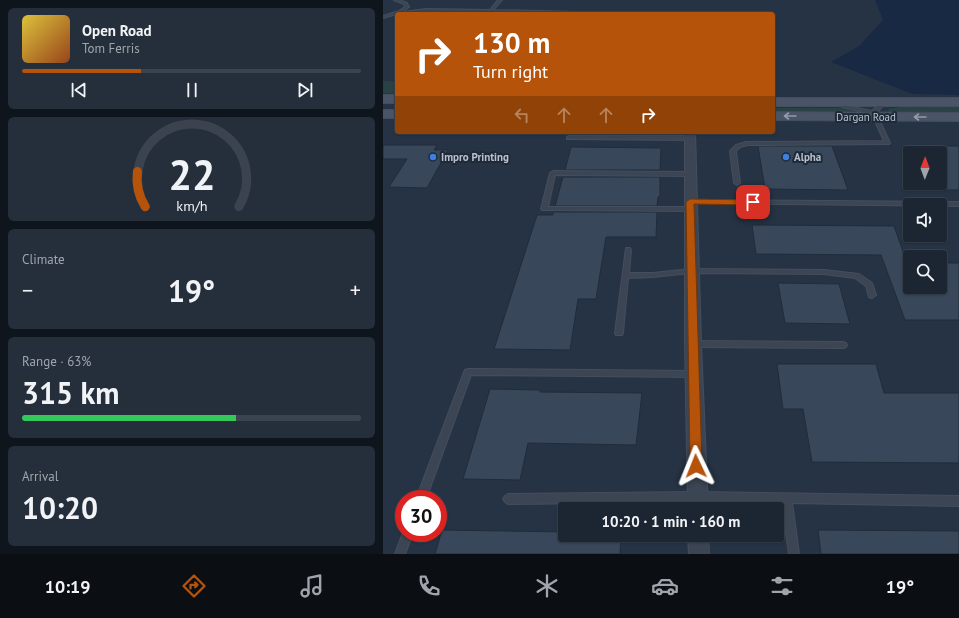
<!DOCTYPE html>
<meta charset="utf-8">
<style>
body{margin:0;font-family:"PT Sans",sans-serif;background:#252e3b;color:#f1f3f6;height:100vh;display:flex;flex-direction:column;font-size:15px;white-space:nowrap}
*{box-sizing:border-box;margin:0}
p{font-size:13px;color:#a0a5ac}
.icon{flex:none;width:22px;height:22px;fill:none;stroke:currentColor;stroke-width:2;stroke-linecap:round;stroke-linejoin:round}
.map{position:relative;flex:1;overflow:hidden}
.sheet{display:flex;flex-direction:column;gap:8px;padding:8px;background:#0f151c;width:383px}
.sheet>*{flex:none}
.guide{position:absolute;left:12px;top:12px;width:380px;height:122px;border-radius:4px;box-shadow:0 1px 3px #0004,0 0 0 1px #3a434e;background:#b45309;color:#fff;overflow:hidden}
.needle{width:26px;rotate:1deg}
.buttons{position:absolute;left:520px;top:146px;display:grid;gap:8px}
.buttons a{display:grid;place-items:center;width:44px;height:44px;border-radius:4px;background:#1c2633;box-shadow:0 1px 3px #0004,0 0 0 1px #3a434e;font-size:20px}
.speed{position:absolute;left:12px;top:490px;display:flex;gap:8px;font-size:20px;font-weight:700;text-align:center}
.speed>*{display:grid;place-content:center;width:52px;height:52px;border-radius:50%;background:#1c2633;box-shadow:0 1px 3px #0004,0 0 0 1px #3a434e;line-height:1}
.speed .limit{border:6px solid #d22;background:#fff;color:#111}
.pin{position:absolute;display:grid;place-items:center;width:34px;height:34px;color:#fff;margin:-17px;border-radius:8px;box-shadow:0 2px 6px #0006}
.me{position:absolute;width:44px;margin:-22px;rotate:358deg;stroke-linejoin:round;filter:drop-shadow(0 0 3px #0008)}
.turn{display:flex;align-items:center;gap:14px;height:84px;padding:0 12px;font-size:18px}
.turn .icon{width:52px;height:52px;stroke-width:2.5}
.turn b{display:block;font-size:28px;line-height:34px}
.lanes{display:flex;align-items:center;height:38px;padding:0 12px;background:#0003;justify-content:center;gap:20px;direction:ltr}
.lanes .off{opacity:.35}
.big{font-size:30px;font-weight:700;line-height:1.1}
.sheet .tile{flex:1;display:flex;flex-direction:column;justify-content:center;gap:6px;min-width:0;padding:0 14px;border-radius:6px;background:#252e3b}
.sheet .dial{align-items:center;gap:0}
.dial svg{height:104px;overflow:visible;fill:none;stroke:#3a434e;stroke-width:7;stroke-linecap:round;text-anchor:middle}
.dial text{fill:#f1f3f6;stroke:none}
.song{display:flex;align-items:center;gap:12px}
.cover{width:48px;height:48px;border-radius:6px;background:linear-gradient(135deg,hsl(50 70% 55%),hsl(20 70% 35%))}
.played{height:4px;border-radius:2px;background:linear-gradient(90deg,#b45309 35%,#3a434e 35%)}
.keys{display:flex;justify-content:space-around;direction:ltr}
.heat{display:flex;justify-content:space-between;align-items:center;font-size:22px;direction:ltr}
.charge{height:6px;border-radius:3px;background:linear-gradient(90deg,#34c759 63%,#3a434e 0)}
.trip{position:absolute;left:175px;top:502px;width:226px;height:40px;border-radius:4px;background:#1c2633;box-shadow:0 1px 3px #0004,0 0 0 1px #3a434e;font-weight:700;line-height:40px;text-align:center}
.dock{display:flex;height:64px;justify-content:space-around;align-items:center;background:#0b0f14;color:#a0a5ac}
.dock .icon{width:28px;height:28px}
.dock .active{color:#b45309}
.dock b{font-size:18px;color:#f1f3f6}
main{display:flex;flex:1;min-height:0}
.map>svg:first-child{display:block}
</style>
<main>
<section class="sheet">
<div class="tile">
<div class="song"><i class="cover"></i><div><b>Open Road</b><p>Tom Ferris</p></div></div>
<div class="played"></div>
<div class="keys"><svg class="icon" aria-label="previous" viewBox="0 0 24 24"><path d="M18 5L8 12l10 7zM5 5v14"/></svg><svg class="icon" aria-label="pause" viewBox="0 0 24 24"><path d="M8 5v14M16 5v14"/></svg><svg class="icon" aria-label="next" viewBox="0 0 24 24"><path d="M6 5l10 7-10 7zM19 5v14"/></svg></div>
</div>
<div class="tile dial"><svg viewBox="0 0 100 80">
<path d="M14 69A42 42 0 1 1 86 69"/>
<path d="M14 69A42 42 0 0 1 8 42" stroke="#b45309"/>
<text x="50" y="56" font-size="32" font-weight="700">22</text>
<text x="50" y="72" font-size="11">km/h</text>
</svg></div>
<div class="tile"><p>Climate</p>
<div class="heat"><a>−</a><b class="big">19°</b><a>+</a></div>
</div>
<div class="tile"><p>Range · 63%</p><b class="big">315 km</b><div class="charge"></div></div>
<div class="tile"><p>Arrival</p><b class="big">10:20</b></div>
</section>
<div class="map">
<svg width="576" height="554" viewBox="0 0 576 554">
<rect width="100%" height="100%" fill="#263344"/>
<!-- green -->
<path fill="#284245" d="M 0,81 L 14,81 L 14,94 L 0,93 Z
M 517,107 L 576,107 L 576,112 L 506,112 L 505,109 Z
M 390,108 L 466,108 L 472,111 L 390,111 Z"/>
<!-- water -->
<path fill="#182a43" d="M 492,0 L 576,0 L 576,95 L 529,94 L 448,62 L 476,46 L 500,20 Z"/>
<!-- building -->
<path fill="#38475a" stroke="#212c3b" d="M 0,145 L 54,145 L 51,150 L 65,150 L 44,188 L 6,187 L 24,159 L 0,159 Z
M 375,146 L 449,146 L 465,190 L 382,189 Z
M 557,146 L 576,146 L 576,190 L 557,190 Z
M 188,147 L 278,148 L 277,170 L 182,170 Z
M 180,177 L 277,177 L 277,197 L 275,197 L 274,206 L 172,206 Z
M 170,212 L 274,212 L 273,237 L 223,237 L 213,299 L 195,299 L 187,350 L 111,349 L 154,215 L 170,215 Z
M 369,225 L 511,226 L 524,263 L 527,263 L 527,287 L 557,287 L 557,263 L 576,263 L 576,320 L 522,320 L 498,255 L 373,254 Z
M 395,283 L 456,284 L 467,324 L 402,323 Z
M 394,364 L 493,364 L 501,393 L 576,393 L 576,463 L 429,462 L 420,409 L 400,409 Z
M 107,389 L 157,390 L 157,392 L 259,393 L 253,445 L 145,443 L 137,480 L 80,479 Z
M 59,530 L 182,532 L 182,535 L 238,535 L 237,554 L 52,554 Z
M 435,530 L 576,531 L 576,554 L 438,554 Z"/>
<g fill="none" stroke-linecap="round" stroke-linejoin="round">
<!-- lane casing -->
<g stroke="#444e5d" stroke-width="2">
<path id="lane" d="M 11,0 L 16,0 L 24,3 L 26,7 L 19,12 L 43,9 L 107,10 L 115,0 L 119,0 L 110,10 L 237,13 L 239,14 L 43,11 L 14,14 L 0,18 L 0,16 L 16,11 L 22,7 L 21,4 Z
M 500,101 L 504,102 L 493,113 L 507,143 L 506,144 L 365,145 L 357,147 L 353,151 L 357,183 L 354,185 L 351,183 L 347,151 L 353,145 L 363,142 L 501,141 L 489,114 L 452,105 L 454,104 L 489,111 Z
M 52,132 L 85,132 L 82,134 L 55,134 Z
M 186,136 L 306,136 L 309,138 L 306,140 L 184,139 L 184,137 Z
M 170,171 L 307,172 L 310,174 L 307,176 L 172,175 L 165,207 L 307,207 L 310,209 L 307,211 L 159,210 L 158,209 L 167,173 Z
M 307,200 L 576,202 L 576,206 L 305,203 L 304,202 L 305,201 Z
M 243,248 L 247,248 L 248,250 L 246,273 L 270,273 L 308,269 L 441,270 L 476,274 L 489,283 L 493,295 L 489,298 L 486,297 L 483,286 L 472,278 L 441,274 L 308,273 L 270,277 L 245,278 L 240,333 L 239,335 L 233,335 L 232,333 Z
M 310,341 L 460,342 L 463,343 L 464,345 L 463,347 L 460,348 L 310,347 L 307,346 L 306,344 L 307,342 Z
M 85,369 L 310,371 L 313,372 L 314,374 L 313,376 L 310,377 L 88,375 L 43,499 L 33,499 L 81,372 L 82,370 Z
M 314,492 L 576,496 L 576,506 L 409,503 L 416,554 L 406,554 L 399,503 L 314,502 L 125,504 L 122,502 L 120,499 L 122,496 L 125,494 Z
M 21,530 L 21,533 L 30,533 L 22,554 L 12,554 Z"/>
</g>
<!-- street casing -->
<g stroke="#444e5d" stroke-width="2">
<path id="street" d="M 302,132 L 312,132 L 318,344 L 325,509 L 305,509 L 302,344 Z
M 305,535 L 325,535 L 326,554 L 306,554 Z"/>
</g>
<!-- secondary casing -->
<g stroke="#444e5d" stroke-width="2">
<path id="secondary" d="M 0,95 L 14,95 L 14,103 L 0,103 Z
M 390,98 L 576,98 L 576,106 L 390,106 Z
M 0,110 L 14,110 L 14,118 L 0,118 Z
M 390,112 L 576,113 L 576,121 L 390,120 Z"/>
</g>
<!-- lane -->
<use href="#lane" fill="#3b4553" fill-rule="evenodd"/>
<!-- street -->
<use href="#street" fill="#3b4553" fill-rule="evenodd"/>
<!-- secondary -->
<use href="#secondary" fill="#495466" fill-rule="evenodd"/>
</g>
<!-- one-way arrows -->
<defs><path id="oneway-shaft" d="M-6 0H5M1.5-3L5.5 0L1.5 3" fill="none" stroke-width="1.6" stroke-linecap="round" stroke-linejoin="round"/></defs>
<g stroke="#919ba9">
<use href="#oneway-shaft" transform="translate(407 116) rotate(-180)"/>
<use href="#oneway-shaft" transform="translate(537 117) rotate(-180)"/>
</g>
<!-- route -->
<path fill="#b45309" stroke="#753606" d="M 307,199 L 370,200 L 374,202 L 370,205 L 311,204 L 319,466 L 318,470 L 313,472 L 309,470 L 307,466 L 303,202 Z"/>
<!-- markers -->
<g fill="#3f7fe0" stroke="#1f2a39" stroke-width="1.5">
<circle cx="50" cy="157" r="4"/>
<circle cx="403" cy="157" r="4"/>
</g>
<g text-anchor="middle" stroke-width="4" stroke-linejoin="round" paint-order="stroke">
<!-- far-street labels -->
<g font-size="11" fill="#b8c1cd" stroke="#1f2a39">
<text x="483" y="121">Dargan Road</text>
</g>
<!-- far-poi labels -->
<g font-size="11" font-weight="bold" fill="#b8c1cd" stroke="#1f2a39" text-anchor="start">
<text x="58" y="161">Impro Printing</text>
<text x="411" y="161">Alpha</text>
</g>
</g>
</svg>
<div class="buttons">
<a><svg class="needle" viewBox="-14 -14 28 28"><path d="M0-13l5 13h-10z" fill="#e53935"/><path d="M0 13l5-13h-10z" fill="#a0a5ac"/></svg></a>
<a><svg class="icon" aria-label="sound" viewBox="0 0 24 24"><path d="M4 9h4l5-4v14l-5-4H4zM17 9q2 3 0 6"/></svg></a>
<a><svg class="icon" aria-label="search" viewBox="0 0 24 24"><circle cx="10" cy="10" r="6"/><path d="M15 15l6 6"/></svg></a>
</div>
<div class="speed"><div class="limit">30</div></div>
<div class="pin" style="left:370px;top:202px;background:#d93025"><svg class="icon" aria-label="arrive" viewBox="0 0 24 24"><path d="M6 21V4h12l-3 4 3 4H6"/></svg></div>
<svg class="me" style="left:313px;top:466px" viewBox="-20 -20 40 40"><path d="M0-17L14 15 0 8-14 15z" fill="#b45309" stroke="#fff" stroke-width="4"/></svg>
<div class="trip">10:20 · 1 min · 160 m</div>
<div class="guide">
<div class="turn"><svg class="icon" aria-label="right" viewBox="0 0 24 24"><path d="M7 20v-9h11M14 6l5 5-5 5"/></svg><div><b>130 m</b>Turn right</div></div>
<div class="lanes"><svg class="icon off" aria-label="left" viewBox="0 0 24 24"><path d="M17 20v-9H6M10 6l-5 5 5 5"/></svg><svg class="icon off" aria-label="ahead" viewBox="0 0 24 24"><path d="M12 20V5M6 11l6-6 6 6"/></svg><svg class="icon off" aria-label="ahead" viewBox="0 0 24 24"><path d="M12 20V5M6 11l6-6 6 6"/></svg><svg class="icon" aria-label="right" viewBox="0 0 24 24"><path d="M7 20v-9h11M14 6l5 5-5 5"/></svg></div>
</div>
</div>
</main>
<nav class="dock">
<b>10:19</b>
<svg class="icon active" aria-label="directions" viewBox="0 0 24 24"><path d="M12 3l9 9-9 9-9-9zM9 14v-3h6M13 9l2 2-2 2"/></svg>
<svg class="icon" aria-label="music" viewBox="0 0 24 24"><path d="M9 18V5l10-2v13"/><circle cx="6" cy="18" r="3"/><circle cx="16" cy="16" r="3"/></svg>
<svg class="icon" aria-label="phone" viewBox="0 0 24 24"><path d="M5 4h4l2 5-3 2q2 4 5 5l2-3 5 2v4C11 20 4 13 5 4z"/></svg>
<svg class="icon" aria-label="climate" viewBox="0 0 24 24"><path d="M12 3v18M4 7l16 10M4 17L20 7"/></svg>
<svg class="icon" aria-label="car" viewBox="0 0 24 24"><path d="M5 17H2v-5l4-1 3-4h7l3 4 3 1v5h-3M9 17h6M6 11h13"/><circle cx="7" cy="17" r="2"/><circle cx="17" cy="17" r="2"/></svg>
<svg class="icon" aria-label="filters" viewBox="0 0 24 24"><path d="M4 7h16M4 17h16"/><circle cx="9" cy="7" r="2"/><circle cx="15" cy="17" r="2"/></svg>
<b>19°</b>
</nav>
